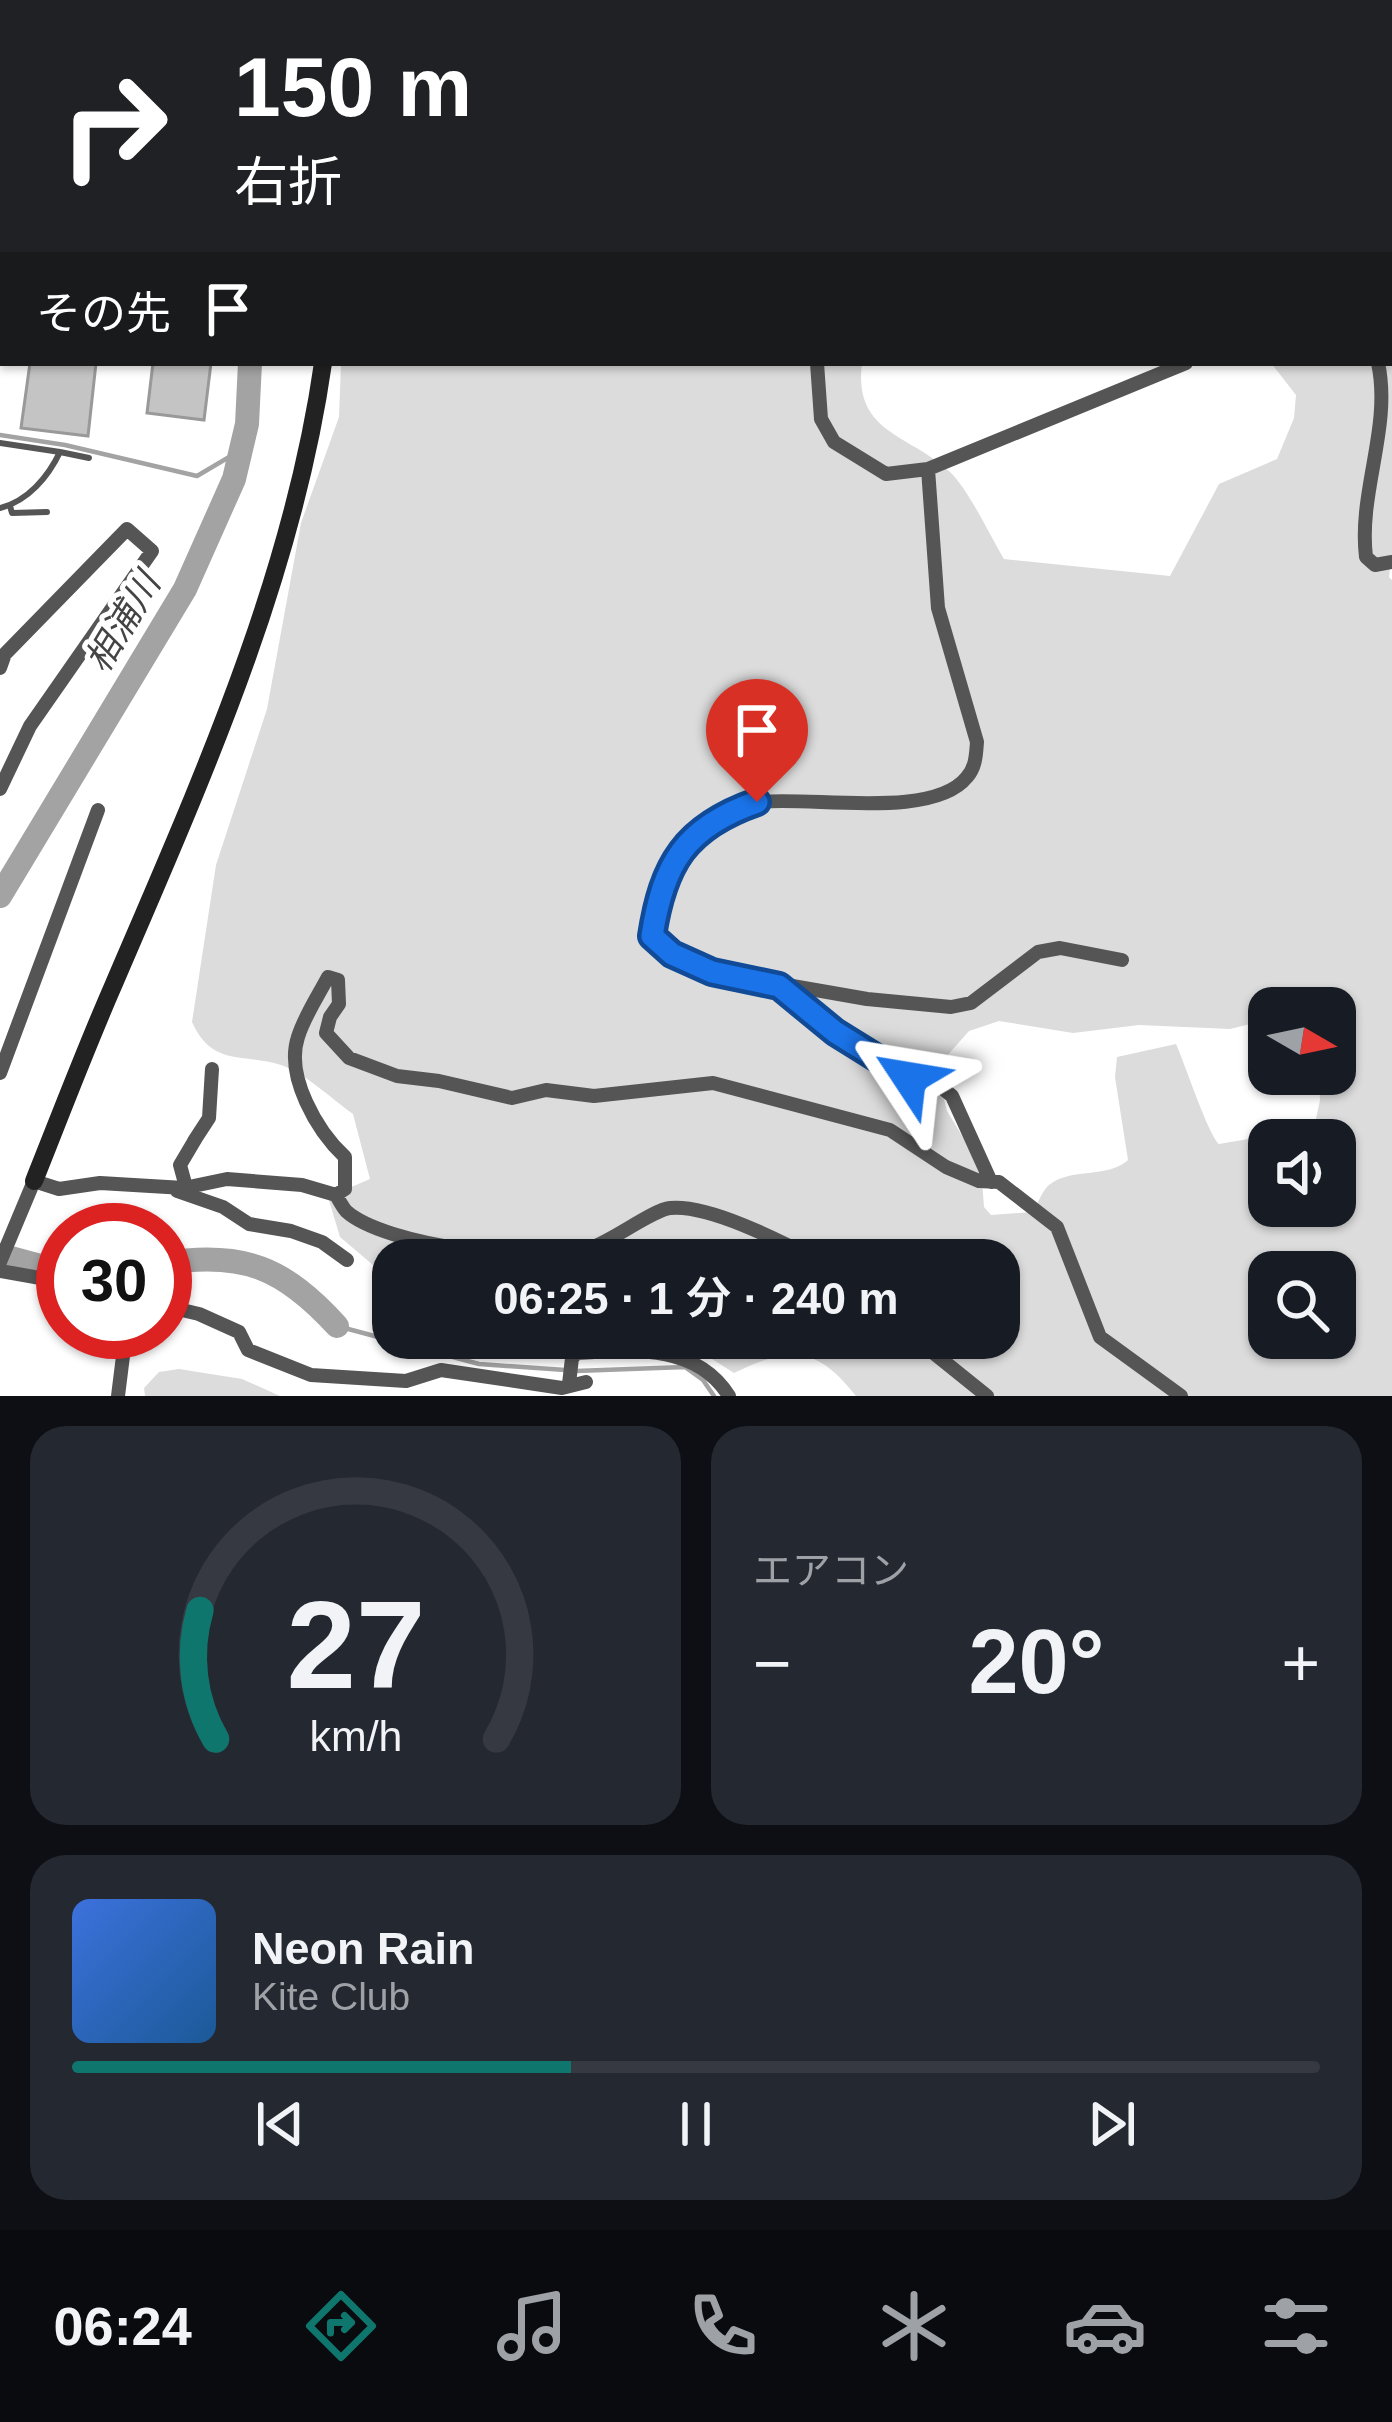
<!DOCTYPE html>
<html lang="ja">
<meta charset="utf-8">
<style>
body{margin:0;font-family:Helvetica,"Noto Sans JP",sans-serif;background:#242831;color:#f1f3f6;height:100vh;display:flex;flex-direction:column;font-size:45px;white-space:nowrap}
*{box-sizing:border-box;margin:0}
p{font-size:39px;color:#9ea1a6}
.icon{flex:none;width:66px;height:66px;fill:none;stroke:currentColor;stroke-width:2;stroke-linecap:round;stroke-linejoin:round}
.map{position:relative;height:1396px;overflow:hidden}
.side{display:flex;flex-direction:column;gap:30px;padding:30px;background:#0d0f14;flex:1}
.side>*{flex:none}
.banner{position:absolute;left:0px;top:0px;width:1392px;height:366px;box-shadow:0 3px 9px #0004;background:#202124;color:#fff;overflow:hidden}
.needle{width:78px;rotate:99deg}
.buttons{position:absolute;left:1248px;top:987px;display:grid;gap:24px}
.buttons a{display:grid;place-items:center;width:108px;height:108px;border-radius:24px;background:#171b24;box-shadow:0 3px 9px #0004;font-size:60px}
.speed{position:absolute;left:36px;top:1203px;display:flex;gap:24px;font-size:60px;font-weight:700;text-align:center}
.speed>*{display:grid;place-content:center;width:156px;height:156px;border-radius:50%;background:#171b24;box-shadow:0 3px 9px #0004;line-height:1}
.speed .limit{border:18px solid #d22;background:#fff;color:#111}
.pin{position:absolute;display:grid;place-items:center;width:102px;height:102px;color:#fff;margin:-123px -51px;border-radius:50% 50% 50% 0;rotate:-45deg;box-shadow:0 0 12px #0007}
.pin .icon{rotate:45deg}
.me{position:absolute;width:132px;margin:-66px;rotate:303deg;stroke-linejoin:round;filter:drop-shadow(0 0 9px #0008)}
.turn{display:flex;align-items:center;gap:42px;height:252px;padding:0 36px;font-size:54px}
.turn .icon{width:156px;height:156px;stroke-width:2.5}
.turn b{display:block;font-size:84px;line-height:102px}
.then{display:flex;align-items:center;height:114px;padding:0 36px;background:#0003;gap:24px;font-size:45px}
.big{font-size:90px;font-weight:600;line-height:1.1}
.side .tile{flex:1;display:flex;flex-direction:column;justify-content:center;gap:18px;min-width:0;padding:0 42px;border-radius:36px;background:#242831}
.side .dial{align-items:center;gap:0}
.dial svg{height:312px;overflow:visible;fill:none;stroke:#363941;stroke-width:7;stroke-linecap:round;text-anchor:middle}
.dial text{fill:#f1f3f6;stroke:none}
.song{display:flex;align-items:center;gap:36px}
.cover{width:144px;height:144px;border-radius:18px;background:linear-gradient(135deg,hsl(220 70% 55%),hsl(210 70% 35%))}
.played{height:12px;border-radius:6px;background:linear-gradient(90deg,#0f766e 40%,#363941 40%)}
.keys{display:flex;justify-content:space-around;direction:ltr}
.heat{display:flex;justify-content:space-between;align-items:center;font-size:66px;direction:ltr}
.side .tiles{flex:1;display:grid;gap:30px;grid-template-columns:1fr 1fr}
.tile:last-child{grid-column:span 2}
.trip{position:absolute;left:372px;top:1239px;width:648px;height:120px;border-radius:36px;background:#171b24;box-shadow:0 3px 9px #0004;font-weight:600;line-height:120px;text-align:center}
.dock{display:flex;height:192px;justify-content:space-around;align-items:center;background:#090b0e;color:#9ea1a6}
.dock .icon{width:84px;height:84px}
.dock .current{color:#0f766e}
.dock b{font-size:54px;color:#f1f3f6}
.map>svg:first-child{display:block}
</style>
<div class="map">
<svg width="1392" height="1396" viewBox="0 0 1392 1396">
<rect width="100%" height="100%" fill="#fff"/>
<!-- green -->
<path fill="#dcdcdc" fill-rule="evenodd" d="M 409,0 L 793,0 L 796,3 L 408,3 Z
M 962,0 L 1392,0 L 1392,555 L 1389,577 L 1392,580 L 1392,1396 L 856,1396 C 816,1345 790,1346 734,1373 L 698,1350 L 544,1338 L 999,1338 L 999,1260 L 393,1260 L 393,1282 L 340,1237 L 328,1197 L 370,1179 L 353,1114 C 332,1099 305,1073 281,1065 C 243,1053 212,1067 192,1022 L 216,865 L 267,709 L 301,523 L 339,417 L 341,363 L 862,363 C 853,433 909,434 949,471 C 969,490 989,534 1004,559 L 1170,576 L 1219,484 L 1277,459 L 1294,418 L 1296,395 L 1271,363 L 1389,363 L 1389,3 ZM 1297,1005 L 1298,1008 L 1335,1008 L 1335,1074 L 1319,1074 L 1320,1100 L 1314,1128 L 1219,1144 C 1208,1134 1185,1064 1176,1044 L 1117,1057 L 1115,1077 L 1128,1160 C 1107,1179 1071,1167 1049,1185 C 1042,1191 1037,1205 1033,1212 L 991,1215 L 984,1207 L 981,1167 L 947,1111 L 939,1079 L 946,1057 L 969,1031 L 999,1021 L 1073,1033 L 1139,1025 L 1230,1029 L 1250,1024 L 1269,1008 ZM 1269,1140 L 1335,1140 L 1335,1206 L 1269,1206 ZM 1269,1272 L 1335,1272 L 1335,1338 L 1269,1338 Z
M 179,1369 L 242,1379 L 280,1396 L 145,1396 L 144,1388 L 159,1372 Z"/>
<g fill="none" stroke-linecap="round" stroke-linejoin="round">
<!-- stream -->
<path stroke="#a3a3a3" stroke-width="4.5" d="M 0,435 L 65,445 L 197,476 L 241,450
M 337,1326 L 479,1364 L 565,1370
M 576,1371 L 685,1367 L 703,1380 L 714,1396"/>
<!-- river -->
<path stroke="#a3a3a3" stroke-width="24" d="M 150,0 L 152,3
M 0,896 L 185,589 L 234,479 L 247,424 L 250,363
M 0,1255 L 63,1272
M 165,1263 C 244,1251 284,1268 337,1326"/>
</g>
<!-- building -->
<path fill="#c4c4c4" stroke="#999" stroke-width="3" d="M 30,363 L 96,363 L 88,436 L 21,428 Z
M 153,363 L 211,363 L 204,420 L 147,413 Z"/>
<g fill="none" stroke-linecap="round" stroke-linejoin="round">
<!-- lane -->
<path stroke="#555" stroke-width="6" d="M 0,443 L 60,452
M 10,506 L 12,513 L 47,512
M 0,508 C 28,501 48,477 60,452 L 89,458"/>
<!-- street -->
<path stroke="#555" stroke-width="14" d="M 1071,3 L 1078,0
M 817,363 L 821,419 L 834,442 L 886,474 L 928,469 L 1186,363
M 1378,363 C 1392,427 1358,492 1366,557 L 1375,565 L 1392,562
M 928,469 L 938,608 L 977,742 C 976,754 976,767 967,777 C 933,820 811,796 760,802 C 738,805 721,820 703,833 C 683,848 667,864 659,890 C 655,904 654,921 652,936 L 672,954 L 712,972 L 867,999 L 951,1007 L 971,1003 L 1038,952 L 1060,948 L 1122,960
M 0,668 L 5,654 L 127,529 L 152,551 L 30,726 L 0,789
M 783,989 L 835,1032 L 909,1078 L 935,1082 L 952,1096 L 991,1182
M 0,1073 L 98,810
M 194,1141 L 209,1118 L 212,1069
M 186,1187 L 180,1165 L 196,1138
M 177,1191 L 223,1207 L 249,1224 L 291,1231 L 322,1242 L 347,1260
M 336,1195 L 345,1189 L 345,1157 C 317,1131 285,1076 298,1037 C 304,1017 318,996 328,977 L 338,980 L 339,1004 L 330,1017 L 326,1033 L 349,1058 L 397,1076 L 439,1081 L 512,1098 L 546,1090 L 594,1096 L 713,1083 L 890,1130 L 946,1167 L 979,1181 L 999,1182 L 1057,1227 L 1100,1337 L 1181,1396
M 0,1262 L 34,1181 L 59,1189 L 100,1183 L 184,1188 L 227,1179 L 302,1185 L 336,1195 C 339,1200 342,1206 346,1211 C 384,1246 539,1265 588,1249 C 611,1242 652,1210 670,1208 C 709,1204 782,1242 817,1260
M 0,1271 L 63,1282
M 165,1306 L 199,1314 L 239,1332 L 248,1350 L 311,1375 L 406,1381 L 441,1370 L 562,1388 L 586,1382
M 915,1338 L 987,1396
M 569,1384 L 572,1358 L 577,1353 C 632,1350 696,1343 729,1396
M 118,1396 L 126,1332"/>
<!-- secondary -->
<path stroke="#222" stroke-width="18" d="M 327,3 L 328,0
M 34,1181 C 60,1116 85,1050 113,986 C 199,785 292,581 323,363"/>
</g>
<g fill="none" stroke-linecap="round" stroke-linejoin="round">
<!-- route casing -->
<g stroke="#114b97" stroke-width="30">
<path id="route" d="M 757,802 C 685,827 663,864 652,936 L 672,954 L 712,972 L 779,986 L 835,1032 L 909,1078"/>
</g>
<!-- route -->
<use href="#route" stroke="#1a73e8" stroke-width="21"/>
</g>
<g text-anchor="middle" stroke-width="10" stroke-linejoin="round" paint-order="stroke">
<!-- water labels -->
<g font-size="36" font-style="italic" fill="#444" stroke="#fff">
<text transform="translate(122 622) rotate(-59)" y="13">相浦川</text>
</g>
</g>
</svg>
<div class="buttons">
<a><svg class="needle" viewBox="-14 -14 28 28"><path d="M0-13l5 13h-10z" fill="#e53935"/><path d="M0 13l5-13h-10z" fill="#9ea1a6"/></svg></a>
<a><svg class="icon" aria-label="sound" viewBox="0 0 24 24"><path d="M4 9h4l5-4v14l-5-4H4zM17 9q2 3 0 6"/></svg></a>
<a><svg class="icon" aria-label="search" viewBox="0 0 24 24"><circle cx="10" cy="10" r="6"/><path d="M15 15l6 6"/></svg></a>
</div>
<div class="speed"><div class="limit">30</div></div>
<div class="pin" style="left:757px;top:802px;background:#d93025"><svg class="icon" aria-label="arrive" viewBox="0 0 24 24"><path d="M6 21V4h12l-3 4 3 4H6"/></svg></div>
<svg class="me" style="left:909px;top:1078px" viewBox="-20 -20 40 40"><path d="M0-17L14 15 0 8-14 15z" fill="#1a73e8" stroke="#fff" stroke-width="4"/></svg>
<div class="trip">06:25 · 1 分 · 240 m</div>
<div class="banner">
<div class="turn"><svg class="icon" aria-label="right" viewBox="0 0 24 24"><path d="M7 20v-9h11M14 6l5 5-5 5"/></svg><div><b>150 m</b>右折</div></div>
<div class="then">その先<svg class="icon" aria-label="arrive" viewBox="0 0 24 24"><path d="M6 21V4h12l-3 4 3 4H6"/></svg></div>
</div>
</div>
<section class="side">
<div class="tiles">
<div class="tile dial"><svg viewBox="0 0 100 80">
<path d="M14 69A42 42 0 1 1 86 69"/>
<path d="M14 69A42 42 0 0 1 10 36" stroke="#0f766e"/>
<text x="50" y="56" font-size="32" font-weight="700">27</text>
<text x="50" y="72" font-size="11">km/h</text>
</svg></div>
<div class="tile"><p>エアコン</p>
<div class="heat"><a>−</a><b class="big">20°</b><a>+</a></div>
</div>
<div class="tile">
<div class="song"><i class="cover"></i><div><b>Neon Rain</b><p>Kite Club</p></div></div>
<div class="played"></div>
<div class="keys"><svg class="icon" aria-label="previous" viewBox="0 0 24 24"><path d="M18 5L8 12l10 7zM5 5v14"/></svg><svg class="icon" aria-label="pause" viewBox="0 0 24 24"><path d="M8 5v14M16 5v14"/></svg><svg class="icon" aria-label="next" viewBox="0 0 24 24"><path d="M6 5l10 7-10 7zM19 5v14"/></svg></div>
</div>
</div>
</section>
<nav class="dock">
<b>06:24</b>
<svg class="icon current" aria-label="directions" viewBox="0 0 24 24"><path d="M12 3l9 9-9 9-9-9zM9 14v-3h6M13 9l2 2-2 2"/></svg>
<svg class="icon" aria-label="music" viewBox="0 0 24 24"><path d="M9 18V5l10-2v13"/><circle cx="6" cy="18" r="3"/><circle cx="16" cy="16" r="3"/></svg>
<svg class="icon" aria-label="phone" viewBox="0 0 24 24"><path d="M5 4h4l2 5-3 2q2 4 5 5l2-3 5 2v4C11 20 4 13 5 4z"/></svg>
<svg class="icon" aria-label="climate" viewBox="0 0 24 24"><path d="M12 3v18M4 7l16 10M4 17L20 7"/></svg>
<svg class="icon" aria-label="car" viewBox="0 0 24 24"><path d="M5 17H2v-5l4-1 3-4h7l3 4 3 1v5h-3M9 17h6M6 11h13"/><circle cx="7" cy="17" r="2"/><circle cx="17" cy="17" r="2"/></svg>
<svg class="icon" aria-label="filters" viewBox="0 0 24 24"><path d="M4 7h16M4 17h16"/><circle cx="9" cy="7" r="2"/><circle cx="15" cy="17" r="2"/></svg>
</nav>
